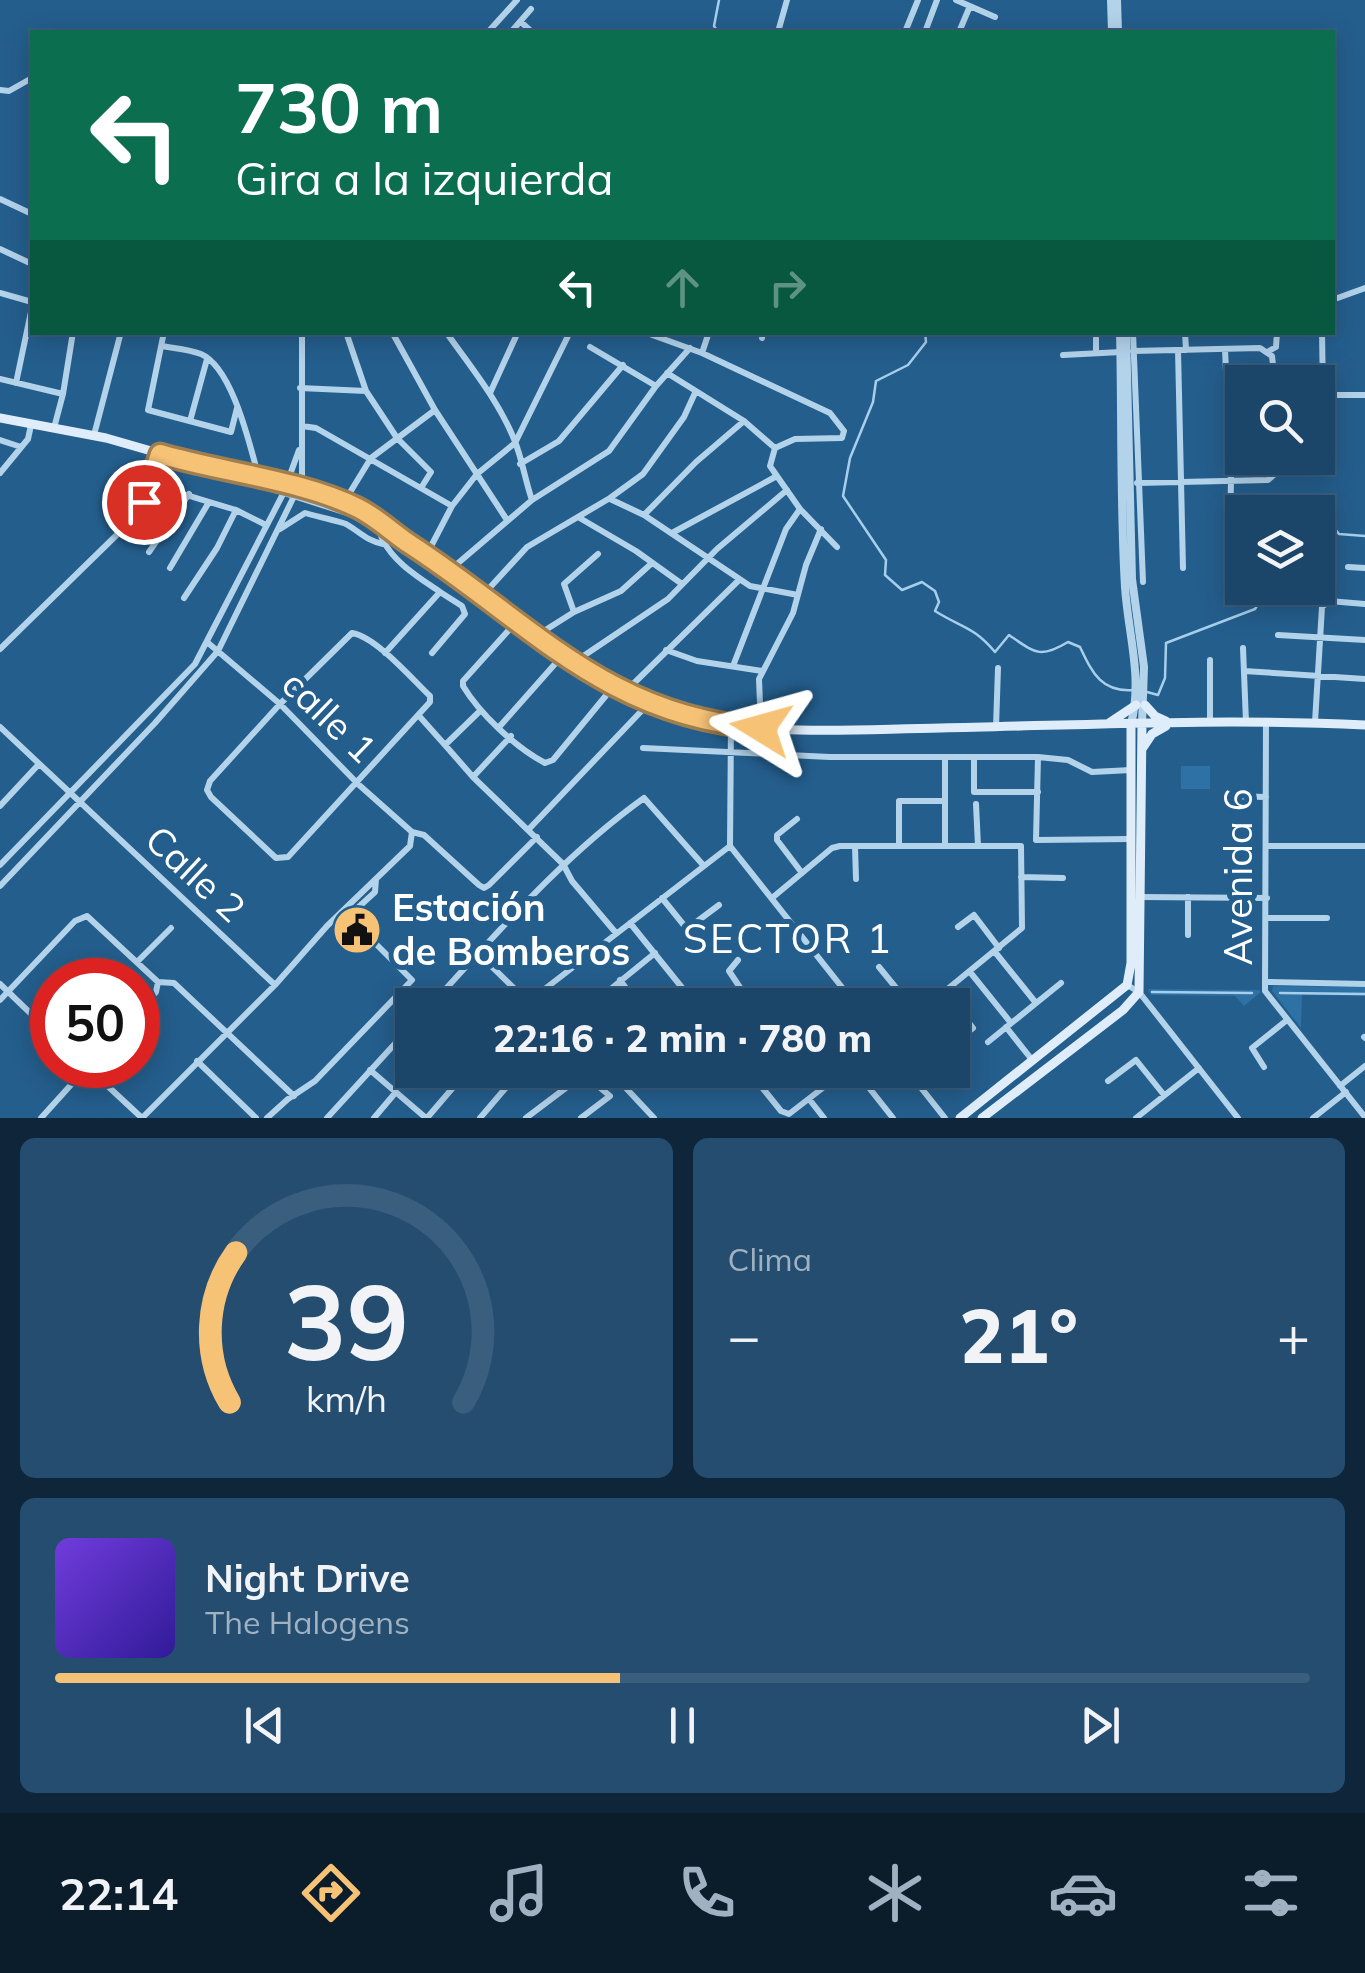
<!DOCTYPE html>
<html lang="es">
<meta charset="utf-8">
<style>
body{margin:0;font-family:Mulish,sans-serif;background:#244d70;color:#f1f3f6;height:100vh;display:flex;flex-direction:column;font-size:38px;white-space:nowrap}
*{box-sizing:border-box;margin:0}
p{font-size:32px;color:#a0b1c1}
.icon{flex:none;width:55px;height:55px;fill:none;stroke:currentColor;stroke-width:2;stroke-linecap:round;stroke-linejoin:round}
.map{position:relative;height:1118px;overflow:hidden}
.sheet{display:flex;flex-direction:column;gap:20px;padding:20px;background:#0f263a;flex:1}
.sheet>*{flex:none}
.banner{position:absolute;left:30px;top:30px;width:1305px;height:305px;border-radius:0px;box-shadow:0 5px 25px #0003,0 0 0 2px #395e7e;background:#0b6e4f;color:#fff;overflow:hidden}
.tools{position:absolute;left:1225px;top:365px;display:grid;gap:20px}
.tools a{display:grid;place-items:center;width:110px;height:110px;border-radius:0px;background:#1b466a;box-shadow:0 5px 25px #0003,0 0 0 2px #395e7e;font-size:50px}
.speed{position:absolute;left:30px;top:958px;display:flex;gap:20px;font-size:50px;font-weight:700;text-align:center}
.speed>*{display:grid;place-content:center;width:130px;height:130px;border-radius:50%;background:#1b466a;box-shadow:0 5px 25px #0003,0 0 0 2px #395e7e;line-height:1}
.speed .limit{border:15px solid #d22;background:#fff;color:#111}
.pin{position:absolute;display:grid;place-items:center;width:85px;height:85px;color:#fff;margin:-42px;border:5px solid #fff;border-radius:50%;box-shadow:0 2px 10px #0007}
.me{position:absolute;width:110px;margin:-55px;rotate:278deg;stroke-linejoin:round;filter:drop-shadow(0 0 8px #0008)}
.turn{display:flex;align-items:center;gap:35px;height:210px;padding:0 40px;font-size:45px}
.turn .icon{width:130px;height:130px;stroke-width:2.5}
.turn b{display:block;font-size:70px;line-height:85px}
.lanes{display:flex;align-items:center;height:95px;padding:0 40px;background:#0003;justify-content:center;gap:50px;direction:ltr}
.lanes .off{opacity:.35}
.big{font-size:75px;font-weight:800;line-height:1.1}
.sheet .tile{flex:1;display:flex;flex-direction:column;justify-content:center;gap:15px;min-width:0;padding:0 35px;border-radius:15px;background:#244d70}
.sheet .dial{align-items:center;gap:0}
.dial svg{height:260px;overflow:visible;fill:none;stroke:#395e7e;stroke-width:7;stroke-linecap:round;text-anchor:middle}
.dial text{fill:#f1f3f6;stroke:none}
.song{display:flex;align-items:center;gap:30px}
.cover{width:120px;height:120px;border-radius:15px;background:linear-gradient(135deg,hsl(260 70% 55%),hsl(250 70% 35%))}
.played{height:10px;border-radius:5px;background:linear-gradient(90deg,#f6c276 45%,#395e7e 45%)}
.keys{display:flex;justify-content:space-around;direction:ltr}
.heat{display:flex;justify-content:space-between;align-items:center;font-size:55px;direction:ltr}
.sheet .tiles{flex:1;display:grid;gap:20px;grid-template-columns:1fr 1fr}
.tile:last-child{grid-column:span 2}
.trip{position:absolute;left:395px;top:988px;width:575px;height:100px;border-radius:0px;background:#1b466a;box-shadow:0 5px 25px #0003,0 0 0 2px #395e7e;font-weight:800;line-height:100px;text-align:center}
.menu{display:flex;height:160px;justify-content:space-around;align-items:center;background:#0b1c2a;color:#a0b1c1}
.menu .icon{width:70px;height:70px}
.menu .selected{color:#f6c276}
.menu b{font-size:45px;color:#f1f3f6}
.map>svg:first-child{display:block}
</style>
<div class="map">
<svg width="1365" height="1118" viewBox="0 0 1365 1118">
<rect width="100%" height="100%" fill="#245e8d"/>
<!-- green -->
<path fill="#2e71a5" d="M 1181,766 L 1210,766 L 1210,789 L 1181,789 Z
M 1273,986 L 1365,987 L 1365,996 L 1302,995 L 1301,1028 L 1272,991 Z
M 1148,989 L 1259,990 L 1261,992 L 1244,1006 L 1235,996 L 1151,995 Z"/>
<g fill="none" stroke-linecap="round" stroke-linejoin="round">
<!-- stream -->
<path stroke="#a7cfec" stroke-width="2.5" d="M 718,32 L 714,26 L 719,0
M 925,332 L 926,342 L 908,365 L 876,381 L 873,402 L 850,458 L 843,496 L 886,560 L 885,575 L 902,590 L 922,582 L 935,591 L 939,602 L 935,611 C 962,628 973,626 995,652 L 1009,635 C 1035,653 1040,659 1068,642 L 1080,647 C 1092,672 1101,693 1134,690
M 1283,512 L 1282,509 L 1319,509 L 1339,534 L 1365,536
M 1147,692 L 1158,695 L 1165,678 L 1166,643 L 1255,609 L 1268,588
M 1152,992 L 1252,993
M 1280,993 L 1365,994"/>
<!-- minor -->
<path stroke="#b3d3eb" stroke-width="6" d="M 956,0 L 995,17
M 521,22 L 532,32
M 488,32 L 517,0
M 511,32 L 531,9
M 778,32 L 787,0
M 905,32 L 918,0
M 925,32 L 937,0
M 959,32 L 970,6
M 0,90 L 9,91 L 32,78
M 0,199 L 32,214
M 0,249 L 32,264
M 0,293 L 32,302
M 1332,300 L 1365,288
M 164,332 L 148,410 L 231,432 L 237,408
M 346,332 L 366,391 L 397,438 L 431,472 L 421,488
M 392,332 L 435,410 L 507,520
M 446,332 C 470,366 498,400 514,439 C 522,458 525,480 532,500
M 644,332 L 702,353 L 830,413 L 844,431 L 842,438 L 795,439 L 775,448
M 1096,332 L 1096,353
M 1133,332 L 1143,582
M 1185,332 L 1186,350
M 1322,332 L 1323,395
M 762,338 L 763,332
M 161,346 C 173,348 189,349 201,354 C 231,367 248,438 256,467
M 590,347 L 656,386
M 1225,349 L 1231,481 L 1229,569
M 1178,350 L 1183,568
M 1133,351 L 1260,348 L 1272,356 L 1275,382
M 1269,351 L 1276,347 L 1277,332
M 702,353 L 709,332
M 1063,355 L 1121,352
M 667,373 L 744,421 L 775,448 L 770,466 L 800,509 L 837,547
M 0,379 L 63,394 L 73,332
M 16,383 L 32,307
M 300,388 L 366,391
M 490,393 L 518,332
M 1318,395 L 1365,395
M 190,421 L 207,359
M 302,426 L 316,428 L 452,506
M 54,428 L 63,394
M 94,435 L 121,332
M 0,440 L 21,447
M 203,461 C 232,460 348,485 366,506 C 376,516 377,528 383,540 C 394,563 420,578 440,592 L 385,653
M 520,464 L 559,441 L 623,365
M 203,467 L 372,521
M 0,473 L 28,439 L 31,425
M 1137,483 L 1268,480 L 1276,473 L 1276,458
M 150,484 L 236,510 L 266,525
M 349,494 L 371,458 L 435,410
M 610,499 L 644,515 L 750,586 L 798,595
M 644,515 L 696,462 L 744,421
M 578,517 L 636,551 L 682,584
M 280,529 L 305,513 C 311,515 342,522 346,524 C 360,532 367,541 383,544
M 672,533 L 777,476
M 149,552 L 189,494
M 427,554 L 452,506 L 477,474 L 515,443 L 570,332
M 1348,567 L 1365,568
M 170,568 L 209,502
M 450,570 L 532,500 L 609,451 L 656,386 L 690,348
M 483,595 L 527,547 L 610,498 L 643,474 L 684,417 L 695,393
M 184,598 L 217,548 L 236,510
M 574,612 L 621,591 L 652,563
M 516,622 L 463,681 L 463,686 C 480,714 515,747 545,763 L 553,760 L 613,687
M 352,633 C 376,637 411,678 430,696 L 430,702 L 288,857 L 276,858 L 211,797 L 207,790 L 210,781 L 280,704 Z
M 1278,635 L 1365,640
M 536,636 L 574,612 L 564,584 L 598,554
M 207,642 L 280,704 L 358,784 L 412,832 L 424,835 L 479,885 L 484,888 L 489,885 L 537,837
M 1243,648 L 1246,722
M 0,649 L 133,519 L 144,502 L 160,454
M 666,650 L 697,661 L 762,671
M 432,653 L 465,614 L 462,606 L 440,592
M 1210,660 L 1210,723
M 573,663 L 668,599 L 717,549 L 787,490
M 733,666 L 786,529 L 800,509
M 1244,671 L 1365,679
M 626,691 L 739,580
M 481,710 L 445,745 L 473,777 L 563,864 L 572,881 L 616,933
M 420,717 L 445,745
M 1266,721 L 1265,991 L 1365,1117
M 1315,722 L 1322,607 L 1329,601 L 1365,604
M 500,726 L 562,656
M 0,727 L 275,985
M 996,727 L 998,668
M 761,728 L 759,679 L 793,613 L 806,565 L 821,529
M 643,748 L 830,757 L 1038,757 L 1068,760 L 1092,772 L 1131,770
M 945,757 L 945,846
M 974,757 L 974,792 L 1038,792
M 1038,757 L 1036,840 L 1131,839
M 473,777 L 511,736
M 1226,796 L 1266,797
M 976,804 L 978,846
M 0,806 L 39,764
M 797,819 L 777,835 L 777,840 L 802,873
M 529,829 L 650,702
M 730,846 L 856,1005
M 730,846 L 731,726
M 855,846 L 856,879
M 899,846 L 899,801 L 945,801
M 1267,846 L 1365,846
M 0,865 L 195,664 L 283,494 L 299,450
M 1021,877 L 1063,878
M 0,886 L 155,723 L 218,651 L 302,480 L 302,332
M 1140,897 L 1267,898
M 1188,897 L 1188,935
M 662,898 L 687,929 L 719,905
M 772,898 L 832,848 L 840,846 L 1021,846 L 1022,928 L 928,1005
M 1267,918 L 1327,918
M 630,923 L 696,1005
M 958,927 L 974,915 L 999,948
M 477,952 L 527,1001
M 995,952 L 1036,1003
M 137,962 L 171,928
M 879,967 L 910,1005
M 970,972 L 1011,1023
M 620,980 L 634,999
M 1267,982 L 1365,984
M 0,984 L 52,1034
M 1127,985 L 1139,992 L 1238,1118
M 945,992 L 973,1028 L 952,1044
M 536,995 L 546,1005
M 437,998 L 445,1005
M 0,1000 L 75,921 L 87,916 L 158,982 L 174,983 L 294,1096
M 431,1005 C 498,932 563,856 644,798 L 704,866
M 524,1005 L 730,846
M 591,1005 L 655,953
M 671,1005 L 686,993
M 725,1005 L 741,989 L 729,971 L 738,960
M 835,1005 L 847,995
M 138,1013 L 156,992 L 158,982
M 1006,1027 L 1033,1061
M 1364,1037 L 1365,1038
M 988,1042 L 1061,983
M 197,1061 L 256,1118
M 85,1065 L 142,1118
M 1264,1067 L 1252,1048 L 1287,1020
M 370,1070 L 426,1118
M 609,1070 L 654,1118
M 748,1070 L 781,1111 L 789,1114 L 846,1070
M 855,1070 L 893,1118
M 907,1070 L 945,1118
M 1108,1081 L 1136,1060 L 1164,1095
M 624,1086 L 645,1070
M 1340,1086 L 1365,1066
M 809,1099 L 824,1118
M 41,1118 L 88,1066
M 142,1118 L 275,985 L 327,926 L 410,846 L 412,832
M 267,1118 L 288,1099 L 315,1081 L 412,980 L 351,919 L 351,914 L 375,892 L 376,879
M 327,1118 L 412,1025
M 374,1118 L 396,1092
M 427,1118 L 468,1070
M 480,1118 L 521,1070
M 526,1118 L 575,1081 L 592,1081 L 610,1096 L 581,1118
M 1136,1118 L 1199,1068
M 1313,1118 L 1346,1092"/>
<!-- tertiary -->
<path stroke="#b3d3eb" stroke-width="8" d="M 1111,0 L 1112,32
M 1117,0 L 1118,32
M 1120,332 C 1122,417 1120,502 1125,587 C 1128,634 1143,677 1131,724
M 1126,332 L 1132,579 L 1144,667 L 1142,724"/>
<!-- secondary -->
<path stroke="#deedf9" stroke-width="9" d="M 0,418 L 106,438 L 186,461 L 227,469
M 339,501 C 366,511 386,528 410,543 C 497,600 570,676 670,710 C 756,739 851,729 941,728 C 1082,725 1224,718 1365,725
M 1145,705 L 1155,716 L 1166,721
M 1109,723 L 1136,705
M 1142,749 L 1152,734 L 1166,726
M 960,1118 L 1127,985 L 1131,963 L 1131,724
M 982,1118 L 1123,1010 L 1139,992 L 1142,724"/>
<!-- secondary-bridge -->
<path stroke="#deedf9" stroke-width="9" d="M 227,469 L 339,501"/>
</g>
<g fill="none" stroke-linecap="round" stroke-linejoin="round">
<!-- route casing -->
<g stroke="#a07e4d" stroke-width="25">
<path id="route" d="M 144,502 L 160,454 C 221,472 301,480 358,508 C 376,517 392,532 408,543 C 529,621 606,717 761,728"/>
</g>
<!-- route -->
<use href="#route" stroke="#f6c276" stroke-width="18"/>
</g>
<!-- icons -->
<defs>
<g id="civic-disc" transform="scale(2.5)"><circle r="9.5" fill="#f6c276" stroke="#245e8d"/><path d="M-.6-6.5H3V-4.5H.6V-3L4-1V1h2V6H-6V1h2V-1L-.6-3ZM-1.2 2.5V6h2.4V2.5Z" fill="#111"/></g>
</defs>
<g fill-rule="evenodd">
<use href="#civic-disc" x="357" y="930"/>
</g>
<g text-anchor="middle" stroke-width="10" stroke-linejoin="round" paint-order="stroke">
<!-- street labels -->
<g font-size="38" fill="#fff" stroke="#245e8d">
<text transform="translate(329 717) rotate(44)" y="13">calle 1</text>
<text transform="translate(195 874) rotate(43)" y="13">Calle 2</text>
<text transform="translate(1239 877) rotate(-90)" y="13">Avenida 6</text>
</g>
<!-- poi labels -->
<g font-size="38" font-weight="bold" fill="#fff" stroke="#245e8d" text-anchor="start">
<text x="392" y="921">Estación<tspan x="392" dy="44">de Bomberos</tspan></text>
</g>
<!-- neighbourhood labels -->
<g font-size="40" letter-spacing="2.5" fill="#fff" stroke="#245e8d">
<text x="788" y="953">SECTOR 1</text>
</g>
</g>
</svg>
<div class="tools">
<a><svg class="icon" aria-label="search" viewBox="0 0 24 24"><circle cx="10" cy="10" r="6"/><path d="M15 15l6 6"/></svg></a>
<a><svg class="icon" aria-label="layers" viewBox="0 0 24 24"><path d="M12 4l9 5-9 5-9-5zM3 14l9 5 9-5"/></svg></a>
</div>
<div class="speed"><div class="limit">50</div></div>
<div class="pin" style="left:144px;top:502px;background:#d93025"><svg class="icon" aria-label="arrive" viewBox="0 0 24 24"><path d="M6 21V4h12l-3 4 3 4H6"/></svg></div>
<svg class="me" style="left:761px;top:728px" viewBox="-20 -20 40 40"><path d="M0-17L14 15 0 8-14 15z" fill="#f6c276" stroke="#fff" stroke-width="4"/></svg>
<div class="trip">22:16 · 2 min · 780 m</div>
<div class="banner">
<div class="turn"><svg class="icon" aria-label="left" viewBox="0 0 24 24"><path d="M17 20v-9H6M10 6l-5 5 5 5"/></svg><div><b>730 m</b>Gira a la izquierda</div></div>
<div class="lanes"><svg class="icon" aria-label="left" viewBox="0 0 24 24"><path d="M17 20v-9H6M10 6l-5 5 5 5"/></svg><svg class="icon off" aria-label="ahead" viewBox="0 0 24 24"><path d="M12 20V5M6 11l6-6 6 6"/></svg><svg class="icon off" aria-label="right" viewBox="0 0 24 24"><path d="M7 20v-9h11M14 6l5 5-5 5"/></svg></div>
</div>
</div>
<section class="sheet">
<div class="tiles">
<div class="tile dial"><svg viewBox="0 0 100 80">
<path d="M14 69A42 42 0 1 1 86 69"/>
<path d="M14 69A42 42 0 0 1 16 23" stroke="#f6c276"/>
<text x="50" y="56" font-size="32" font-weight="700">39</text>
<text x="50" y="72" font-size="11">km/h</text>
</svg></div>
<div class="tile"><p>Clima</p>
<div class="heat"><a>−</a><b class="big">21°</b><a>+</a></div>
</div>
<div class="tile">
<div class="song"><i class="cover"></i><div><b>Night Drive</b><p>The Halogens</p></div></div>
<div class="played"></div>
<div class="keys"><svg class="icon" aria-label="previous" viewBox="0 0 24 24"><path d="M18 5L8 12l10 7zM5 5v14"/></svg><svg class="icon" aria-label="pause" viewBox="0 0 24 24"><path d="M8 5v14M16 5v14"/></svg><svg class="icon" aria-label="next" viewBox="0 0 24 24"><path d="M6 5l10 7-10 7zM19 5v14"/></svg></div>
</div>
</div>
</section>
<nav class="menu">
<b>22:14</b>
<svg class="icon selected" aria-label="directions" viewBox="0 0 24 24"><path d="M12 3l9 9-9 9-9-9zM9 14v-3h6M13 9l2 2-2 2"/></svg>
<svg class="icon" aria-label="music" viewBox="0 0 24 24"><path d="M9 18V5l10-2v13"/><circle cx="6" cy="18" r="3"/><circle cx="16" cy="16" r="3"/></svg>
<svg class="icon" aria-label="phone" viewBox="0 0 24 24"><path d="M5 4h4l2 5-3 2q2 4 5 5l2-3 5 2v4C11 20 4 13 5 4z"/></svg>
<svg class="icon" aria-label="climate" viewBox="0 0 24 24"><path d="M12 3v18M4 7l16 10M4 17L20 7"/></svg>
<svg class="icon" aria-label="car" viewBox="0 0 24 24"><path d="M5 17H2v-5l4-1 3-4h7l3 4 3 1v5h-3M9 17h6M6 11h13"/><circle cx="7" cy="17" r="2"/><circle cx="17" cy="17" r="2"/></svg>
<svg class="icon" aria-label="filters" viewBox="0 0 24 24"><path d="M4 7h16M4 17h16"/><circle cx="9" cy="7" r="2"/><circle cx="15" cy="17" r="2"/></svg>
</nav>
